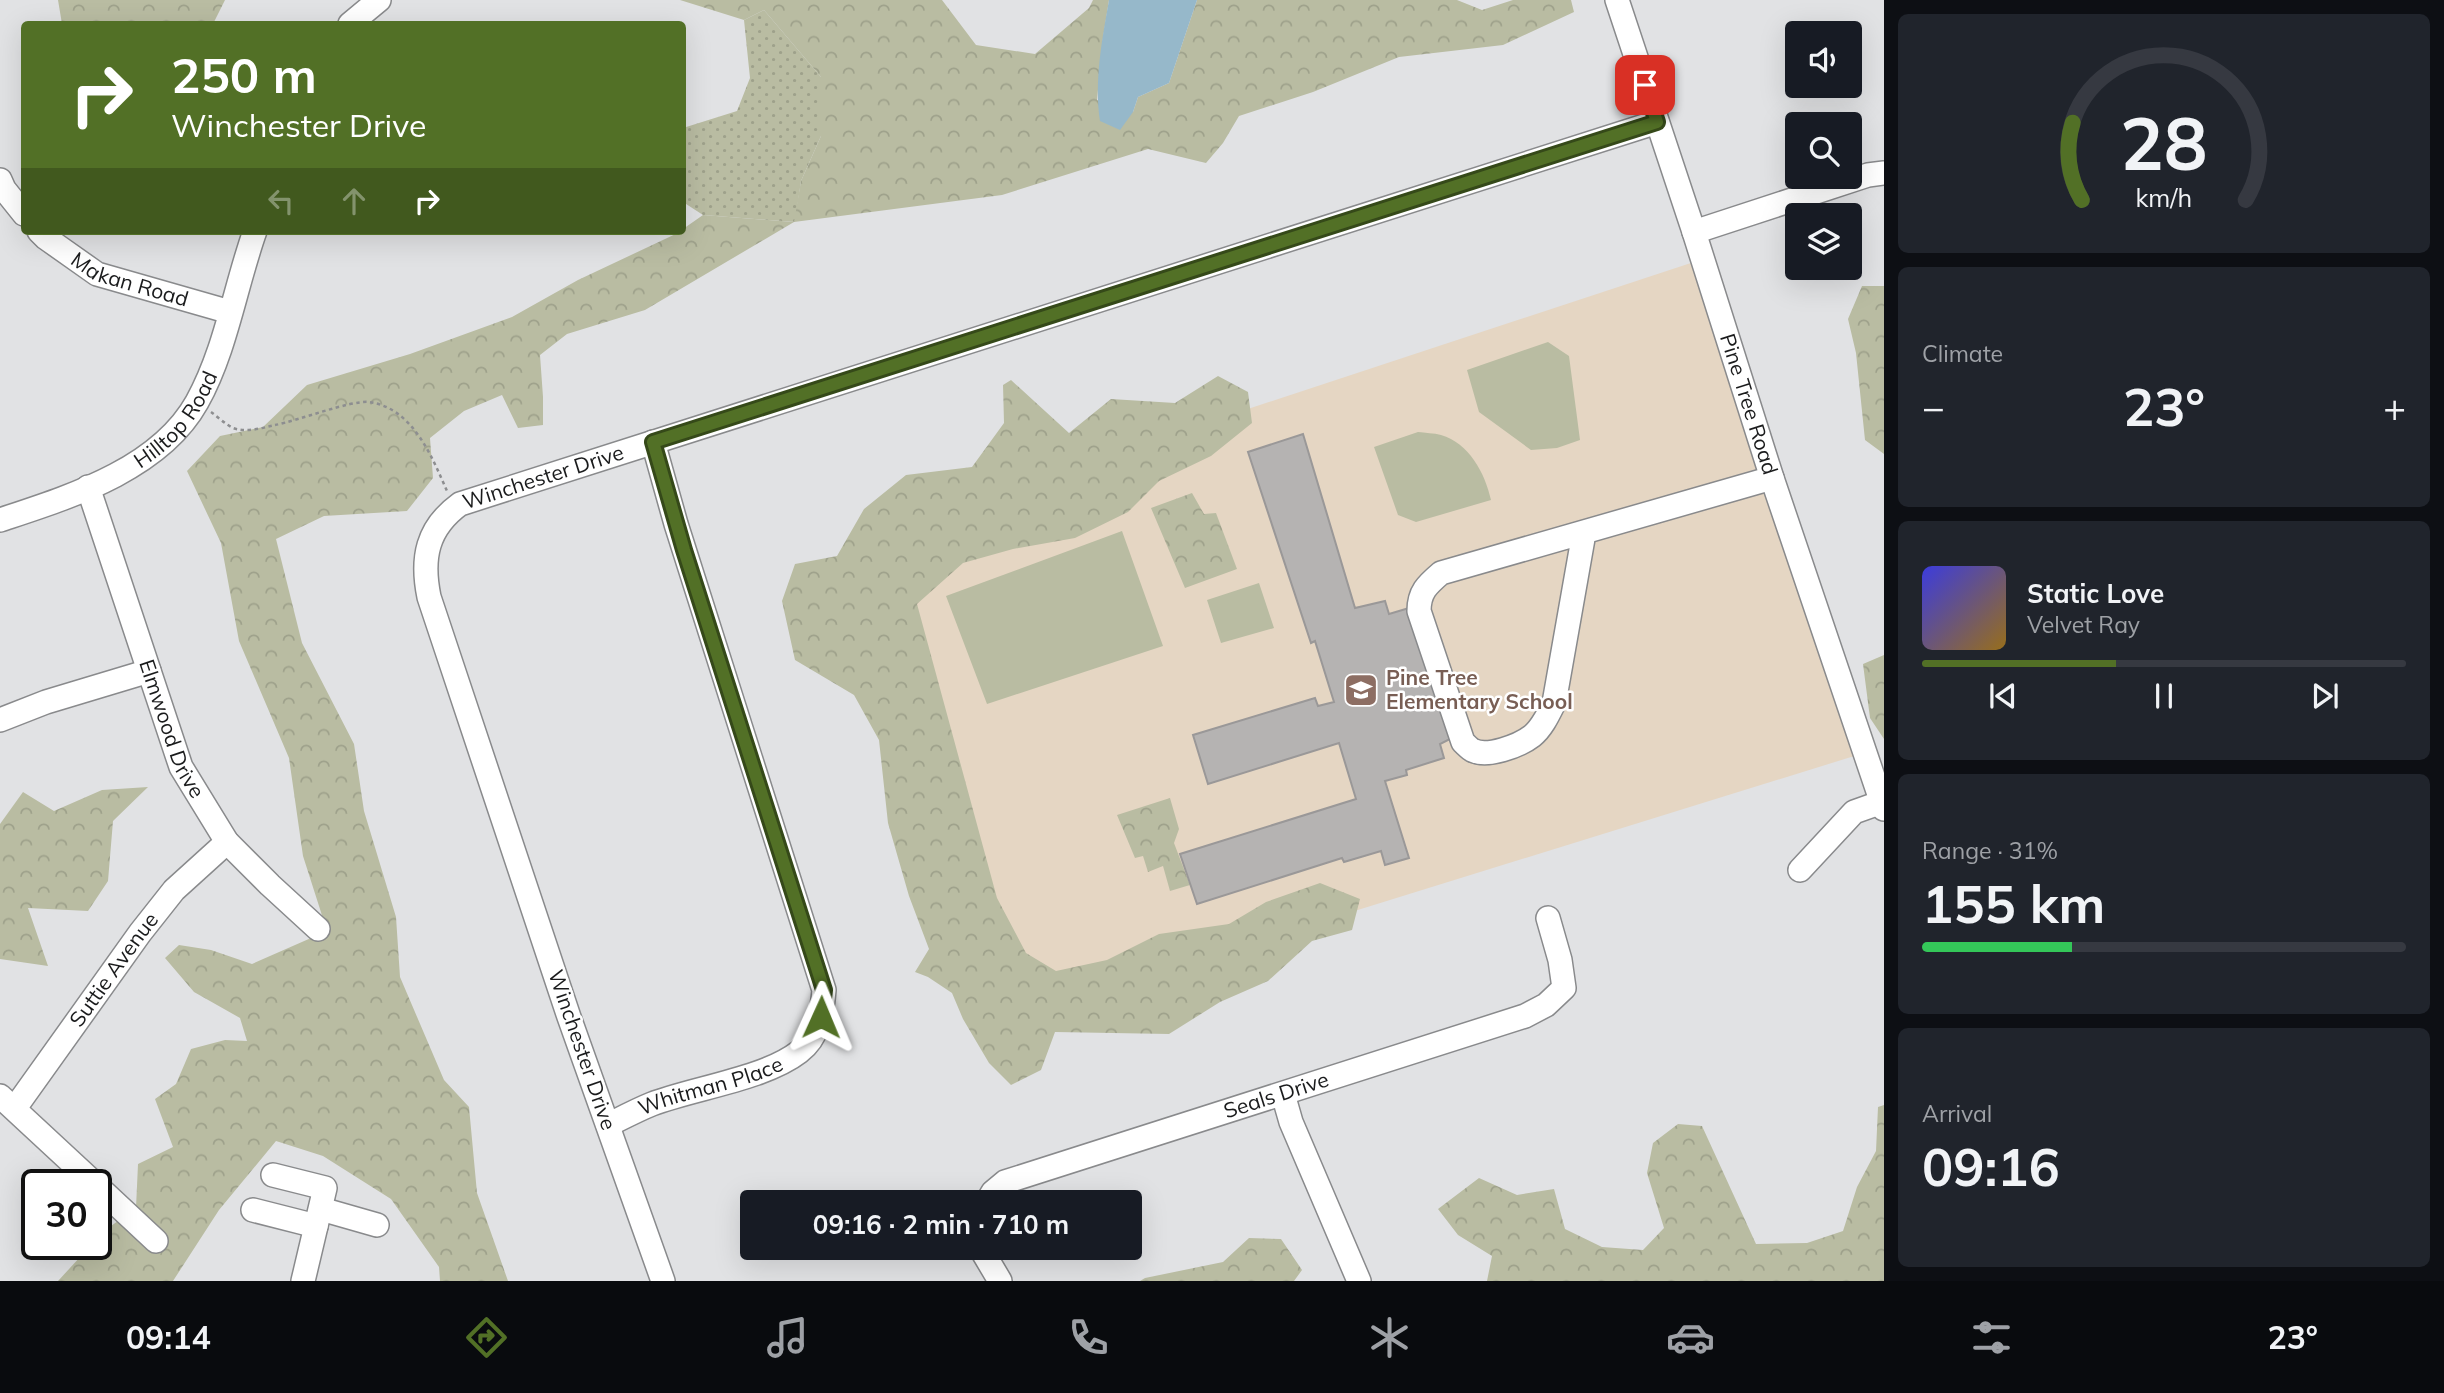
<!DOCTYPE html>
<meta charset="utf-8">
<style>
body{margin:0;font-family:Mulish,sans-serif;background:#20242c;color:#f1f3f6;height:100vh;display:flex;flex-direction:column;font-size:26px;white-space:nowrap}
*{box-sizing:border-box;margin:0}
p{font-size:23px;color:#9ea1a6}
.icon{flex:none;width:38px;height:38px;fill:none;stroke:currentColor;stroke-width:2;stroke-linecap:round;stroke-linejoin:round}
.map{position:relative;flex:1;overflow:hidden}
.drawer{display:flex;flex-direction:column;gap:14px;padding:14px;background:#0d0f14;width:560px}
.drawer>*{flex:none}
.hud{position:absolute;left:21px;top:21px;width:665px;height:214px;border-radius:7px;box-shadow:0 7px 28px #0002;background:#527026;color:#fff;overflow:hidden}
.tools{position:absolute;left:1785px;top:21px;display:grid;gap:14px}
.tools a{display:grid;place-items:center;width:77px;height:77px;border-radius:7px;background:#171b24;box-shadow:0 7px 28px #0002;font-size:35px}
.speed{position:absolute;left:21px;top:1169px;display:flex;gap:14px;font-size:35px;font-weight:700;text-align:center}
.speed>*{display:grid;place-content:center;width:91px;height:91px;border-radius:50%;background:#171b24;box-shadow:0 7px 28px #0002;line-height:1}
.speed .limit{border:4px solid #111;border-radius:10px;background:#fff;color:#111}
.pin{position:absolute;display:grid;place-items:center;width:60px;height:60px;color:#fff;margin:-30px;border-radius:14px;box-shadow:0 4px 10px #0006}
.me{position:absolute;width:77px;margin:-38px;rotate:1deg;stroke-linejoin:round;filter:drop-shadow(0 0 5px #0008)}
.turn{display:flex;align-items:center;gap:24px;height:147px;padding:0 35px;font-size:32px}
.turn .icon{width:91px;height:91px;stroke-width:2.5}
.turn b{display:block;font-size:49px;line-height:60px}
.lanes{display:flex;align-items:center;height:66px;padding:0 35px;background:#0003;justify-content:center;gap:35px;direction:ltr}
.lanes .off{opacity:.35}
.big{font-size:52px;font-weight:700;line-height:1.1}
.drawer .card{flex:1;display:flex;flex-direction:column;justify-content:center;gap:10px;min-width:0;padding:0 24px;border-radius:10px;background:#20242c}
.drawer .dial{align-items:center;gap:0}
.dial svg{height:182px;overflow:visible;fill:none;stroke:#363941;stroke-width:7;stroke-linecap:round;text-anchor:middle}
.dial text{fill:#f1f3f6;stroke:none}
.song{display:flex;align-items:center;gap:21px}
.cover{width:84px;height:84px;border-radius:10px;background:linear-gradient(135deg,hsl(240 70% 55%),hsl(40 70% 35%))}
.played{height:7px;border-radius:4px;background:linear-gradient(90deg,#527026 40%,#363941 40%)}
.keys{display:flex;justify-content:space-around;direction:ltr}
.heat{display:flex;justify-content:space-between;align-items:center;font-size:38px;direction:ltr}
.charge{height:10px;border-radius:5px;background:linear-gradient(90deg,#34c759 31%,#363941 0)}
.trip{position:absolute;left:740px;top:1190px;width:402px;height:70px;border-radius:7px;background:#171b24;box-shadow:0 7px 28px #0002;font-weight:700;line-height:70px;text-align:center}
.menu{display:flex;height:112px;justify-content:space-around;align-items:center;background:#090b0e;color:#9ea1a6}
.menu .icon{width:49px;height:49px}
.menu .active{color:#527026}
.menu b{font-size:32px;color:#f1f3f6}
main{display:flex;flex:1;min-height:0}
.map>svg:first-child{display:block}
</style>
<main>
<div class="map">
<svg width="1884" height="1281" viewBox="0 0 1884 1281">
<defs>
<pattern id="grass-dots" width="8" height="8" patternUnits="userSpaceOnUse" patternTransform="scale(1.75)"><rect width="8" height="8" fill="#b9bca2"/><path d="M2 2h.1M6 6h.1" fill="none" stroke="#9ea18b" stroke-width="1.8" stroke-linecap="round"/></pattern>
<pattern id="forest-crowns" width="20" height="18" patternUnits="userSpaceOnUse" patternTransform="scale(1.75)"><rect width="20" height="18" fill="#b9bca2"/><path d="M2 6a3 3 0 1 1 6 0M12 15a3 3 0 1 1 6 0" fill="none" stroke="#9ea18b"/></pattern>
</defs>
<rect width="100%" height="100%" fill="#e1e2e4"/>
<!-- education -->
<path fill="#e5d6c3" d="M 1703,259 L 1864,753 L 1019,1015 L 853,539 Z"/>
<!-- grass -->
<path fill="url(#grass-dots)" d="M 764,10 L 821,77 L 821,136 L 801,181 L 795,222 L 703,215 L 683,202 L 683,128 L 737,111 L 750,78 L 744,20 Z"/>
<!-- forest -->
<path fill="url(#forest-crowns)" d="M 58,0 L 225,0 L 214,22 L 211,24 L 62,24 Z
M 680,0 L 942,0 L 976,45 L 1035,54 L 1089,8 L 1093,0 L 1109,0 L 1103,38 L 1097,100 L 1133,112 L 1138,97 L 1169,83 L 1197,0 L 1457,0 L 1482,10 L 1513,0 L 1571,0 L 1574,12 L 1503,45 L 1399,57 L 1313,92 L 1239,116 L 1223,143 L 1206,163 L 1148,149 L 1002,195 L 794,222 L 645,310 L 567,334 L 540,355 L 543,397 L 543,425 L 518,428 L 502,395 L 464,411 L 430,438 L 433,478 L 407,511 L 324,516 L 276,539 L 302,643 L 354,744 L 364,811 L 396,917 L 400,977 L 444,1080 L 469,1107 L 477,1193 L 508,1281 L 440,1281 L 439,1267 L 391,1199 L 323,1156 L 276,1141 L 219,1210 L 173,1281 L 58,1281 L 92,1244 L 96,1244 L 96,1240 L 104,1231 L 136,1208 L 138,1164 L 173,1147 L 155,1099 L 176,1084 L 191,1049 L 225,1040 L 247,1041 L 240,1018 L 194,992 L 165,958 L 179,945 L 211,950 L 252,964 L 327,931 L 303,856 L 289,758 L 239,641 L 221,543 L 187,471 L 220,436 L 263,427 L 307,385 L 410,354 L 512,317 L 578,280 L 682,231 L 683,229 L 703,215 L 794,222 L 801,181 L 821,136 L 821,77 L 764,10 L 744,20 Z
M 1862,286 L 1884,286 L 1884,454 L 1865,440 L 1856,353 L 1848,319 Z
M 1218,376 L 1248,392 L 1252,423 L 1211,456 L 1159,481 L 1128,512 L 1075,538 L 1013,549 L 963,563 L 917,604 L 997,898 L 1026,953 L 1056,971 L 1107,960 L 1159,934 L 1229,924 L 1266,902 L 1320,883 L 1360,899 L 1352,930 L 1312,941 L 1268,981 L 1220,1002 L 1169,1034 L 1055,1032 L 1041,1070 L 1011,1085 L 989,1063 L 963,1019 L 952,993 L 928,977 L 915,972 L 929,949 L 909,896 L 888,823 L 879,740 L 854,695 L 795,660 L 782,601 L 795,564 L 837,556 L 864,509 L 906,475 L 972,467 L 1004,423 L 1003,385 L 1011,380 L 1069,433 L 1111,399 L 1175,403 Z
M 1192,493 L 1204,514 L 1216,513 L 1237,569 L 1185,588 L 1151,508 Z
M 1884,655 L 1884,739 L 1870,718 L 1863,664 Z
M 148,787 L 113,821 L 108,881 L 88,911 L 28,908 L 48,966 L 0,959 L 0,824 L 23,792 L 54,811 L 102,790 Z
M 1170,798 L 1179,829 L 1174,843 L 1190,885 L 1170,891 L 1163,866 L 1148,872 L 1143,856 L 1135,858 L 1117,815 Z
M 1884,1105 L 1884,1281 L 1487,1281 L 1492,1256 L 1458,1235 L 1438,1209 L 1479,1178 L 1517,1195 L 1554,1189 L 1565,1229 L 1602,1247 L 1643,1250 L 1664,1228 L 1647,1173 L 1653,1143 L 1678,1124 L 1702,1126 L 1756,1244 L 1807,1243 L 1843,1231 L 1857,1187 L 1876,1151 L 1878,1107 Z
M 1249,1238 L 1281,1239 L 1302,1270 L 1294,1281 L 1140,1281 L 1145,1278 L 1223,1262 Z"/>
<!-- pitch -->
<path fill="#b9bca2" d="M 1548,342 L 1569,356 L 1580,440 L 1557,448 L 1531,450 L 1479,412 L 1467,370 Z
M 1418,432 C 1425,433 1434,433 1441,435 C 1469,443 1485,473 1491,500 L 1416,522 L 1398,515 L 1374,447 Z
M 1122,531 L 1163,646 L 987,704 L 946,596 Z
M 1259,583 L 1274,628 L 1221,643 L 1207,600 Z"/>
<!-- water -->
<path fill="#96b8ca" d="M 1109,0 L 1197,0 L 1169,83 L 1138,97 L 1133,112 L 1120,130 L 1100,121 C 1094,81 1102,40 1109,0 Z"/>
<!-- building -->
<path fill="#b5b3b2" stroke="#9a9898" stroke-width="2" d="M 1303,434 L 1355,608 L 1385,601 L 1389,614 L 1409,608 L 1450,739 L 1440,744 L 1444,758 L 1406,770 L 1407,775 L 1385,781 L 1409,858 L 1385,865 L 1381,851 L 1344,862 L 1342,858 L 1197,904 L 1180,854 L 1356,799 L 1339,743 L 1208,784 L 1193,735 L 1315,698 L 1318,706 L 1334,702 L 1315,641 L 1311,643 L 1248,452 Z"/>
<g fill="none" stroke-linecap="round" stroke-linejoin="round">
<!-- minor casing -->
<g stroke="#898a8c" stroke-width="26">
<g id="minor">
<path id="s1" d="M 1617,0 L 1694,232 L 1772,478 L 1884,809"/>
<path d="M 350,24 L 379,0"/>
<path d="M 0,180 L 4,189 L 24,214"/>
<path id="s2" d="M 39,231 L 46,238 L 97,274 L 230,312"/>
<path d="M 1694,232 L 1868,175 L 1884,173"/>
<path id="s3" d="M 88,487 L 181,767 L 227,842 L 270,885 L 318,929"/>
<path id="s4" d="M 0,520 C 69,497 159,470 197,402 C 226,350 235,287 255,231"/>
<path d="M 1584,533 L 1554,703 C 1548,715 1542,728 1532,736 C 1519,746 1487,758 1472,750 C 1469,748 1466,745 1463,742 L 1419,611 C 1419,592 1427,585 1441,573 L 1772,478"/>
<path d="M 0,720 L 46,702 L 149,671"/>
<path d="M 1800,870 L 1854,812 L 1882,802"/>
<path d="M 1283,1094 L 1291,1122 L 1359,1281"/>
<path d="M 0,1096 L 96,1185"/>
<path id="s5" d="M 15,1108 L 140,933 L 174,890 L 227,842"/>
<path id="s6" d="M 608,1125 C 622,1118 637,1110 652,1104 C 694,1088 764,1079 799,1052 C 819,1037 822,1013 824,990 L 676,524 L 653,442"/>
<path d="M 273,1175 L 325,1188 L 303,1281"/>
<path d="M 96,1185 L 156,1241"/>
<path id="s7" d="M 987,1202 L 993,1192 L 1005,1182 L 1525,1016 L 1546,1005 L 1564,988 L 1560,960 L 1548,918"/>
<path d="M 321,1209 L 377,1225"/>
<path d="M 253,1210 L 316,1226"/>
<path d="M 983,1248 L 984,1254 L 1000,1281"/>
<path id="s8" d="M 663,1281 L 569,1017 L 429,597 C 421,558 427,528 460,504 L 1657,122"/>
</g>
</g>
<!-- path -->
<path stroke="#8d8e90" stroke-width="2.5" stroke-dasharray="3.5 3.5" stroke-linecap="butt" d="M 211,412 C 218,417 225,424 233,428 C 246,433 262,428 275,425 C 297,421 351,400 369,402 C 413,408 432,457 447,491"/>
<!-- minor -->
<use href="#minor" stroke="#fff" stroke-width="23"/>
</g>
<g fill="none" stroke-linecap="round" stroke-linejoin="round">
<!-- route casing -->
<g stroke="#354919" stroke-width="18">
<path id="route" d="M 821,1017 L 824,990 L 684,550 L 653,442 L 1657,122 L 1645,85"/>
</g>
<!-- route -->
<use href="#route" stroke="#527026" stroke-width="12"/>
</g>
<!-- icons -->
<defs>
<g id="school-square" transform="scale(1.75)"><rect x="-9" y="-9" width="18" height="18" rx="4" fill="#8d6e63" stroke="#fff"/><path d="M0-5L7-2L0 1L-7-2ZM-4 1L0 2.5L4 1V4Q0 6-4 4Z" fill="#fff"/></g>
</defs>
<g fill-rule="evenodd">
<use href="#school-square" x="1361" y="690"/>
</g>
<g text-anchor="middle" stroke-width="5" stroke-linejoin="round" paint-order="stroke">
<!-- street labels -->
<g font-size="21" fill="#1a1b1c" stroke="#fff">
<text dy="7" stroke="none"><textPath href="#s2" startOffset="105">Makan Road</textPath></text>
<text dy="7" stroke="none"><textPath href="#s1" startOffset="425">Pine Tree Road</textPath></text>
<text dy="7" stroke="none"><textPath href="#s4" startOffset="208">Hilltop Road</textPath></text>
<text dy="7" stroke="none"><textPath href="#s8" startOffset="915">Winchester Drive</textPath></text>
<text dy="7" stroke="none"><textPath href="#s3" startOffset="256">Elmwood Drive</textPath></text>
<text dy="7" stroke="none"><textPath href="#s5" startOffset="170">Suttie Avenue</textPath></text>
<text transform="translate(582 1050) rotate(71)" y="7">Winchester Drive</text>
<text dy="7" stroke="none"><textPath href="#s6" startOffset="110">Whitman Place</textPath></text>
<text dy="7" stroke="none"><textPath href="#s7" startOffset="312">Seals Drive</textPath></text>
</g>
<!-- education labels -->
<g font-size="21" font-weight="bold" fill="#785e54" stroke="#fff" text-anchor="start">
<text x="1386" y="685">Pine Tree<tspan x="1386" dy="24">Elementary School</tspan></text>
</g>
</g>
</svg>
<div class="tools">
<a><svg class="icon" aria-label="sound" viewBox="0 0 24 24"><path d="M4 9h4l5-4v14l-5-4H4zM17 9q2 3 0 6"/></svg></a>
<a><svg class="icon" aria-label="search" viewBox="0 0 24 24"><circle cx="10" cy="10" r="6"/><path d="M15 15l6 6"/></svg></a>
<a><svg class="icon" aria-label="layers" viewBox="0 0 24 24"><path d="M12 4l9 5-9 5-9-5zM3 14l9 5 9-5"/></svg></a>
</div>
<div class="speed"><div class="limit">30</div></div>
<div class="pin" style="left:1645px;top:85px;background:#d93025"><svg class="icon" aria-label="arrive" viewBox="0 0 24 24"><path d="M6 21V4h12l-3 4 3 4H6"/></svg></div>
<svg class="me" style="left:821px;top:1017px" viewBox="-20 -20 40 40"><path d="M0-17L14 15 0 8-14 15z" fill="#527026" stroke="#fff" stroke-width="4"/></svg>
<div class="trip">09:16 · 2 min · 710 m</div>
<div class="hud">
<div class="turn"><svg class="icon" aria-label="right" viewBox="0 0 24 24"><path d="M7 20v-9h11M14 6l5 5-5 5"/></svg><div><b>250 m</b>Winchester Drive</div></div>
<div class="lanes"><svg class="icon off" aria-label="left" viewBox="0 0 24 24"><path d="M17 20v-9H6M10 6l-5 5 5 5"/></svg><svg class="icon off" aria-label="ahead" viewBox="0 0 24 24"><path d="M12 20V5M6 11l6-6 6 6"/></svg><svg class="icon" aria-label="right" viewBox="0 0 24 24"><path d="M7 20v-9h11M14 6l5 5-5 5"/></svg></div>
</div>
</div>
<section class="drawer">
<div class="card dial"><svg viewBox="0 0 100 80">
<path d="M14 69A42 42 0 1 1 86 69"/>
<path d="M14 69A42 42 0 0 1 10 35" stroke="#527026"/>
<text x="50" y="56" font-size="32" font-weight="700">28</text>
<text x="50" y="72" font-size="11">km/h</text>
</svg></div>
<div class="card"><p>Climate</p>
<div class="heat"><a>−</a><b class="big">23°</b><a>+</a></div>
</div>
<div class="card">
<div class="song"><i class="cover"></i><div><b>Static Love</b><p>Velvet Ray</p></div></div>
<div class="played"></div>
<div class="keys"><svg class="icon" aria-label="previous" viewBox="0 0 24 24"><path d="M18 5L8 12l10 7zM5 5v14"/></svg><svg class="icon" aria-label="pause" viewBox="0 0 24 24"><path d="M8 5v14M16 5v14"/></svg><svg class="icon" aria-label="next" viewBox="0 0 24 24"><path d="M6 5l10 7-10 7zM19 5v14"/></svg></div>
</div>
<div class="card"><p>Range · 31%</p><b class="big">155 km</b><div class="charge"></div></div>
<div class="card"><p>Arrival</p><b class="big">09:16</b></div>
</section>
</main>
<nav class="menu">
<b>09:14</b>
<svg class="icon active" aria-label="directions" viewBox="0 0 24 24"><path d="M12 3l9 9-9 9-9-9zM9 14v-3h6M13 9l2 2-2 2"/></svg>
<svg class="icon" aria-label="music" viewBox="0 0 24 24"><path d="M9 18V5l10-2v13"/><circle cx="6" cy="18" r="3"/><circle cx="16" cy="16" r="3"/></svg>
<svg class="icon" aria-label="phone" viewBox="0 0 24 24"><path d="M5 4h4l2 5-3 2q2 4 5 5l2-3 5 2v4C11 20 4 13 5 4z"/></svg>
<svg class="icon" aria-label="climate" viewBox="0 0 24 24"><path d="M12 3v18M4 7l16 10M4 17L20 7"/></svg>
<svg class="icon" aria-label="car" viewBox="0 0 24 24"><path d="M5 17H2v-5l4-1 3-4h7l3 4 3 1v5h-3M9 17h6M6 11h13"/><circle cx="7" cy="17" r="2"/><circle cx="17" cy="17" r="2"/></svg>
<svg class="icon" aria-label="filters" viewBox="0 0 24 24"><path d="M4 7h16M4 17h16"/><circle cx="9" cy="7" r="2"/><circle cx="15" cy="17" r="2"/></svg>
<b>23°</b>
</nav>
